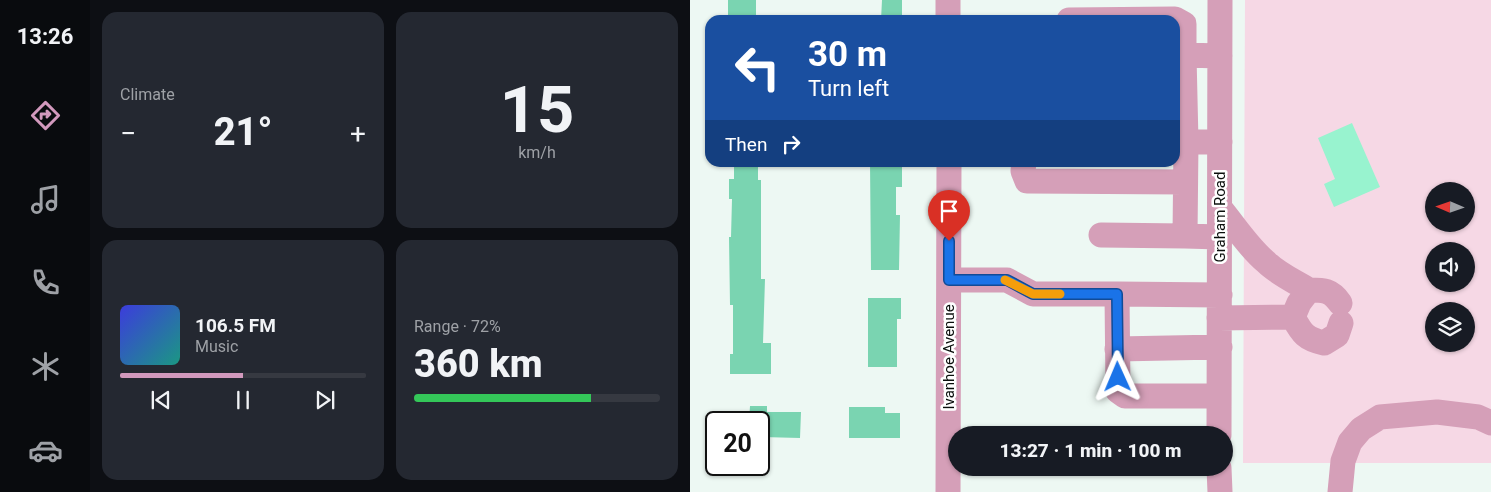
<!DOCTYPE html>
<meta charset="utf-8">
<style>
body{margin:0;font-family:Roboto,sans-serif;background:#242831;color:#f1f3f6;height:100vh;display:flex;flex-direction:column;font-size:19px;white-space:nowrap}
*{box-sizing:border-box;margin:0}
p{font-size:16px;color:#9ea1a6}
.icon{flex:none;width:28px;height:28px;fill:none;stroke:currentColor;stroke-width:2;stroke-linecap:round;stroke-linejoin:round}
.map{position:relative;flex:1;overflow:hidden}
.panel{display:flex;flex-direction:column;gap:12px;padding:12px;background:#0d0f14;width:600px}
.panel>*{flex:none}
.hud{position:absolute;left:15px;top:15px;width:475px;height:152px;border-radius:15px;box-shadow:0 1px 4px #0004;background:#1a4fa0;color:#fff;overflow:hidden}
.needle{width:32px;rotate:272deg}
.controls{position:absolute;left:735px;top:182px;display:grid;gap:10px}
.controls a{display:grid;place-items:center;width:50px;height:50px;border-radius:50%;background:#171b24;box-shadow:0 1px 4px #0004;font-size:25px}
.speed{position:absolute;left:15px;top:411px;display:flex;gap:10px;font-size:25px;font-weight:700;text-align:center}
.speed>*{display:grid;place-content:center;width:65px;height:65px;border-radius:50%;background:#171b24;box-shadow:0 1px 4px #0004;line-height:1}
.speed .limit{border:2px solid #111;border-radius:8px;background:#fff;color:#111}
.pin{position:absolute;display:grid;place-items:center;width:42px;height:42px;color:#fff;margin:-51px -21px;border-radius:50% 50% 50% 0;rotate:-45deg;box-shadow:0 0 5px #0007}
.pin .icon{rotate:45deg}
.me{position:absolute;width:55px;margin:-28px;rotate:359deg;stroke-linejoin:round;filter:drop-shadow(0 0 4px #0008)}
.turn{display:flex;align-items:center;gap:18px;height:105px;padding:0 20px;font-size:22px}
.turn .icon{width:65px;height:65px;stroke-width:2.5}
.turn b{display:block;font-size:35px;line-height:42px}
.then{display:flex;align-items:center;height:48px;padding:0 20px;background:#0003;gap:10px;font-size:19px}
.big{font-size:38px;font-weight:800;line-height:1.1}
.panel .card{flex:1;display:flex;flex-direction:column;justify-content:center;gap:8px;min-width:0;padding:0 18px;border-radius:15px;background:#242831}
.panel .dial{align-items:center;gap:0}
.dial b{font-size:65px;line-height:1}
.song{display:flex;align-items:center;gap:15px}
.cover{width:60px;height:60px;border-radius:8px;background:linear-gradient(135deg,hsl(240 70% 55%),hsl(170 70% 35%))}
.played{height:5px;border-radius:2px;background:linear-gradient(90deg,#d299bd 50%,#363941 50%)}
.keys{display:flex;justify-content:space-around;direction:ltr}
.heat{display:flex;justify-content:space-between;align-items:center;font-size:28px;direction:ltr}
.charge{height:8px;border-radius:4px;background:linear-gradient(90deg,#34c759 72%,#363941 0)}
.panel .tiles{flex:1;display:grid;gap:12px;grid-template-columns:repeat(2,1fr)}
.trip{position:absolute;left:258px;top:426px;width:285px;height:50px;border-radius:25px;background:#171b24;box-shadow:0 1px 4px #0004;font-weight:800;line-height:50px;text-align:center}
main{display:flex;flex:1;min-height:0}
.dock{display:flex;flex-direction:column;width:90px;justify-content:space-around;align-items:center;background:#090b0e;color:#9ea1a6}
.dock .icon{width:35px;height:35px}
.dock .active{color:#d299bd}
.dock b{font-size:22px;color:#f1f3f6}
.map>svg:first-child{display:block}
</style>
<main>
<nav class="dock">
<b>13:26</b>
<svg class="icon active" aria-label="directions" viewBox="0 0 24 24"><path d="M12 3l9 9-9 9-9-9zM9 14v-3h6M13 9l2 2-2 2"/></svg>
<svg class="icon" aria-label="music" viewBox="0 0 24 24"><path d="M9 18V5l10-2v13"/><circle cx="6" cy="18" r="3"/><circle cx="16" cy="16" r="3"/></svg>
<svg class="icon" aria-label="phone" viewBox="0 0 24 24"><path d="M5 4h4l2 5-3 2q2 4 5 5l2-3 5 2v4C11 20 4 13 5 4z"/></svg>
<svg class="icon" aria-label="climate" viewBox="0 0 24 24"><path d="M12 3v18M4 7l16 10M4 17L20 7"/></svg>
<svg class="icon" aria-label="car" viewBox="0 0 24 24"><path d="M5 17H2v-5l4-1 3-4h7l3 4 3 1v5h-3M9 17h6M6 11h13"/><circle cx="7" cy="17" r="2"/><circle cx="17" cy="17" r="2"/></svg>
</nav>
<section class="panel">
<div class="tiles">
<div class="card"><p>Climate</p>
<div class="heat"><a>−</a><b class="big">21°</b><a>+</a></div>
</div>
<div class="card dial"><b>15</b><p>km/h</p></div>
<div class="card">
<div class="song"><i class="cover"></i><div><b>106.5 FM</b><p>Music</p></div></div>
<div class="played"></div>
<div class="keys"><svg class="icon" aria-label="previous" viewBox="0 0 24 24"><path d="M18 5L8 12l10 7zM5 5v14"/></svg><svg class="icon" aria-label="pause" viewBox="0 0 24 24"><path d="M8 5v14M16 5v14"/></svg><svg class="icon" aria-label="next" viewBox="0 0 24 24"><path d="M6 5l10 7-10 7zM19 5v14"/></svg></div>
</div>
<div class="card"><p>Range · 72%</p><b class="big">360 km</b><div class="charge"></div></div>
</div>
</section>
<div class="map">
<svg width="801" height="492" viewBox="0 0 801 492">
<rect width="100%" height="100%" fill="#edf8f3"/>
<!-- green -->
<path fill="#f6d8e5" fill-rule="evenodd" d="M 555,0 L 801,0 L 801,463 L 553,463 ZM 744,191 L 776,191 L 776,224 L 744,224 ZM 744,251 L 776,251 L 776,284 L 744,284 ZM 744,311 L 776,311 L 776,344 L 744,344 Z"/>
<!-- water -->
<path fill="#98f3cf" d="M 662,123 L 690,187 L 644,207 L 634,184 L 645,179 L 628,138 Z"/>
<!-- building -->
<path fill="#7ad4b1" d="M 38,0 L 66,0 L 66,20 L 38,20 Z
M 192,0 L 212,0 L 212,20 L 191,20 Z
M 44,162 L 68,162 L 68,180 L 71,180 L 71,279 L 75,279 L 73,343 L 81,343 L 81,374 L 40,374 L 40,354 L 43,354 L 43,305 L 40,305 L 39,237 L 41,237 L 42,199 L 39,199 L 39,179 L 44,179 Z
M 180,162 L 212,162 L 212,187 L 206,187 L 206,215 L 210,215 L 209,270 L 181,270 Z
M 178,298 L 211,298 L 211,319 L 207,319 L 207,367 L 178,367 Z
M 60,406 L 77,406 L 77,412 L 111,412 L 110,438 L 69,437 L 69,422 L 59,422 Z
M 159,407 L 195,407 L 195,413 L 210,413 L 210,438 L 159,438 Z"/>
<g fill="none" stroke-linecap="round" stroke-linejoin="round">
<!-- minor -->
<path stroke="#d59fb8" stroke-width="25" d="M 258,0 L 258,20
M 379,20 L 485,19 L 494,24 L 494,55 L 530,56
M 494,55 L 496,142
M 334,162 L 333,171 L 337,181 L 495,182
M 530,208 C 545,226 558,247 576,262 C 588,274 604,281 619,290
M 411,235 L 495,236
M 530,237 L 495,236 L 496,142 L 530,142
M 259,280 L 317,280 L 343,294 L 427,294
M 650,303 C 641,290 634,290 619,290 L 609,303 L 603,317 C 612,334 616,339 634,343 L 647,335 L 651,323
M 529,318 L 603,317
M 427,349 L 530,347
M 529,396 L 435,396 L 428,391 L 427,294 L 530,295
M 529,435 L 530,0
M 529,468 L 530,492
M 258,492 L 259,162
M 650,492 L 653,461 L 660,442 L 671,429 L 690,417 L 747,412 L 788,417 L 801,423"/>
</g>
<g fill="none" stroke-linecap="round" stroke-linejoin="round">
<!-- route casing -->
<g stroke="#114b97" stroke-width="12">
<path id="route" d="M 259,241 L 259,280 L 317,280 L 343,294 L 427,294 L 428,377"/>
</g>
<!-- route -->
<use href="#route" stroke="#1a73e8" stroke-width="9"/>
<!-- slow -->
<path stroke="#f59e0b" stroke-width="9" d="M 315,280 L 343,294 L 370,294"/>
</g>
<g text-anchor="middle" stroke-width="5" stroke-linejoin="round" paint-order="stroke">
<!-- street labels -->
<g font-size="15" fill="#0a0e0c" stroke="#fff">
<text transform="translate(530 217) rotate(-90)" y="5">Graham Road</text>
<text transform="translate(259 357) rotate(-90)" y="5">Ivanhoe Avenue</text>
</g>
</g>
</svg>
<div class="controls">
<a><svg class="needle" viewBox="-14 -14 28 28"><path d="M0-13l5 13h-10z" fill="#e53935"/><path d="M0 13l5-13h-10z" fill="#9ea1a6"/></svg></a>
<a><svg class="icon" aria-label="sound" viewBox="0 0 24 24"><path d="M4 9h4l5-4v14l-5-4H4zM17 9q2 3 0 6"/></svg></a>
<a><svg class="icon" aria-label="layers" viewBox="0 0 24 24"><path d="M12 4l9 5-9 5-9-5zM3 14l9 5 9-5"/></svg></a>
</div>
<div class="speed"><div class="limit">20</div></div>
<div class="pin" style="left:259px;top:241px;background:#d93025"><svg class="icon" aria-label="arrive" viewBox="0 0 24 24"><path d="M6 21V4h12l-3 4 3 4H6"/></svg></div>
<svg class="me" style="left:428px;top:377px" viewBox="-20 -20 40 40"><path d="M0-17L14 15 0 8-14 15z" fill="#1a73e8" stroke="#fff" stroke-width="4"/></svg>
<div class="trip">13:27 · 1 min · 100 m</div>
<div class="hud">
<div class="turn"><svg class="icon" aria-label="left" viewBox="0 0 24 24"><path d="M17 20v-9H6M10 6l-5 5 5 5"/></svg><div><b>30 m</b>Turn left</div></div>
<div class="then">Then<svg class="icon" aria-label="right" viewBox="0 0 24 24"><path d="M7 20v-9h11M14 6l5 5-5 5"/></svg></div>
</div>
</div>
</main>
